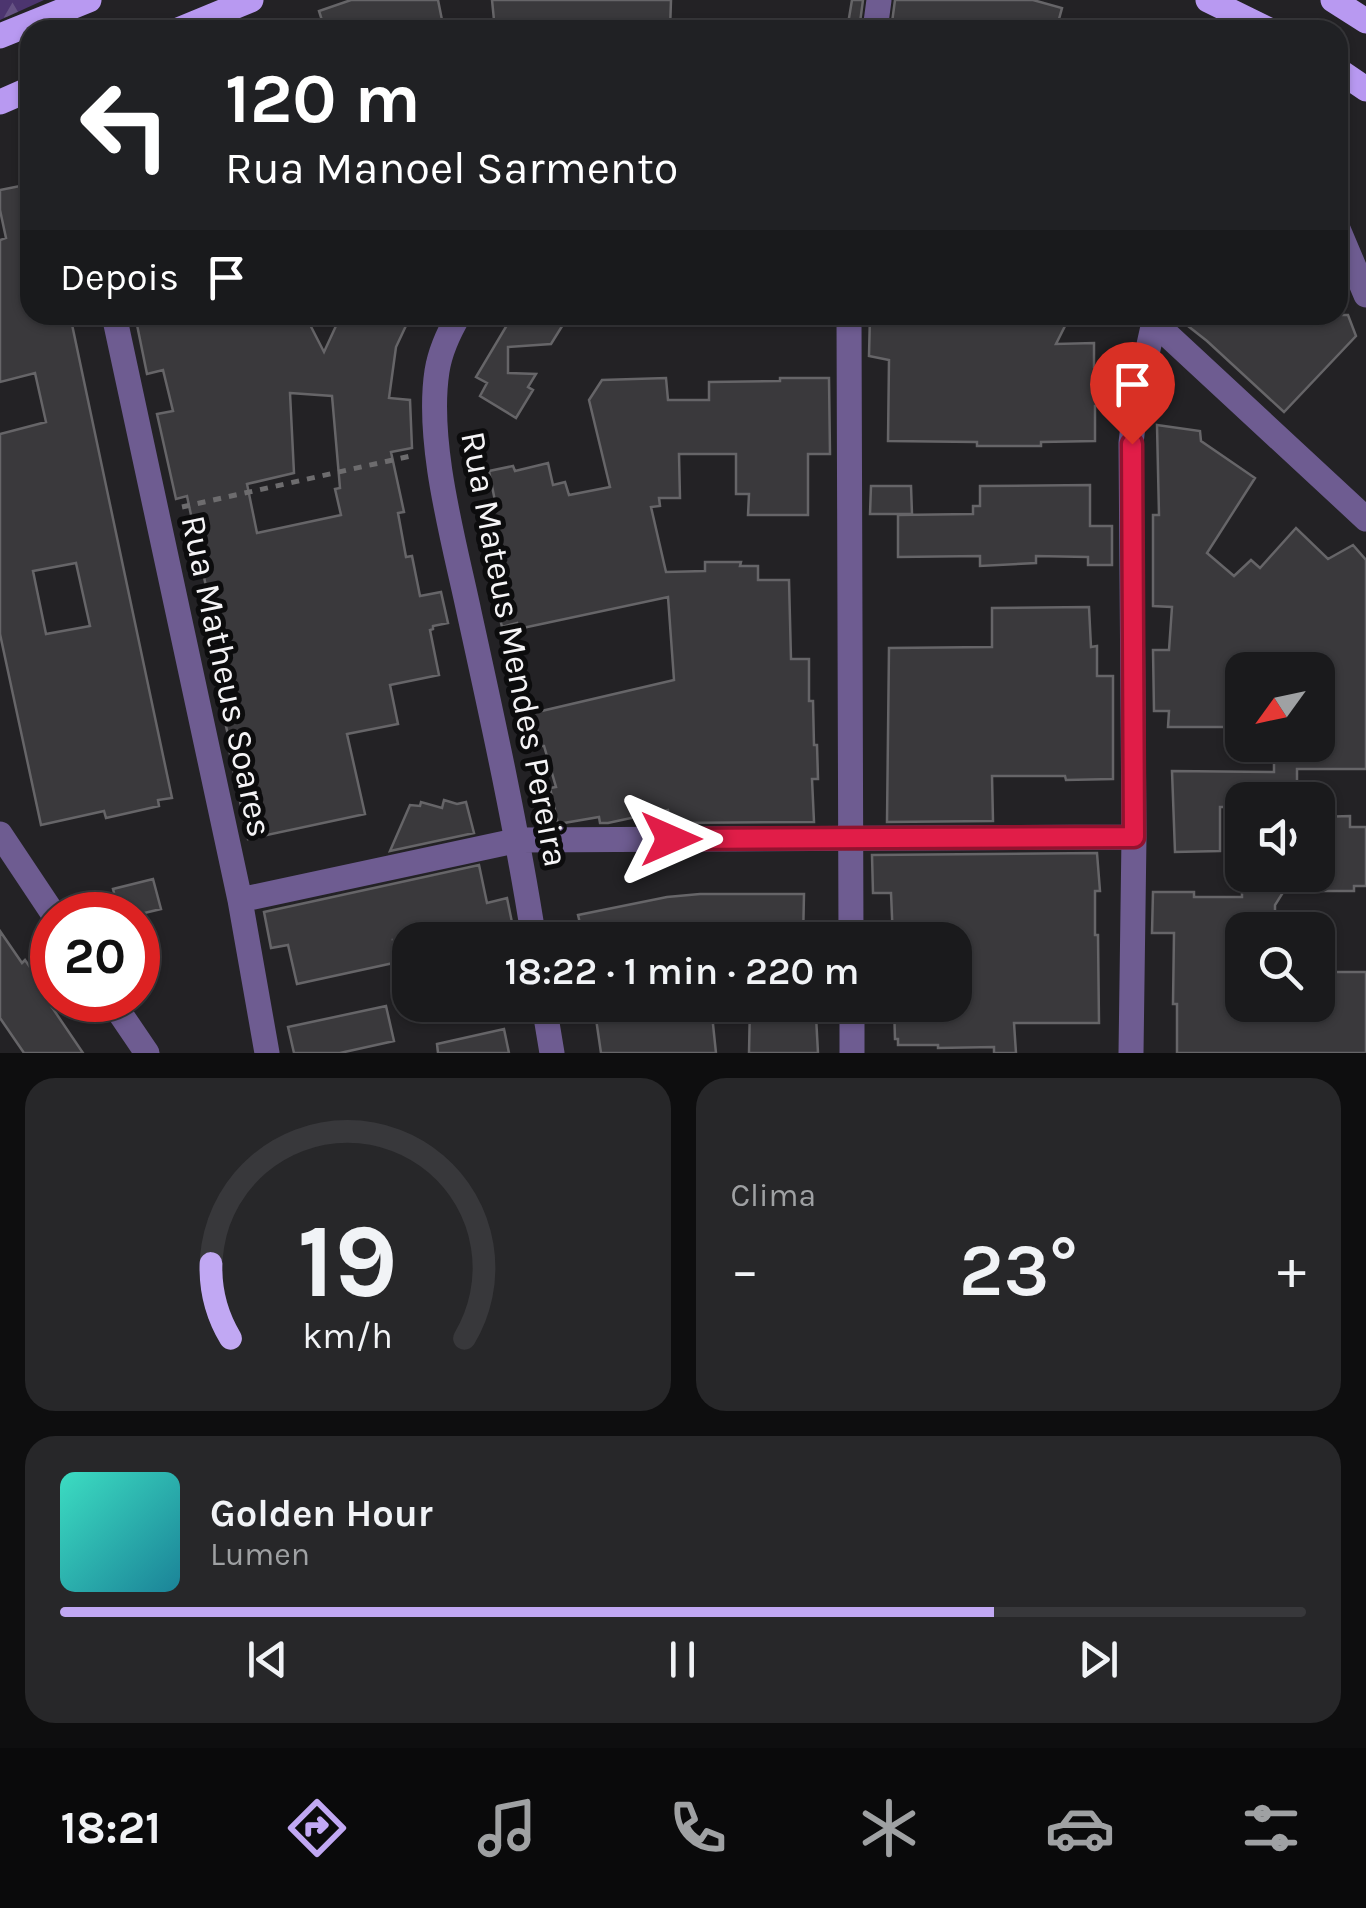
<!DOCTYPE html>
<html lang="pt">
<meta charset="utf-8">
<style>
body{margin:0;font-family:Karla,sans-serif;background:#272729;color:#f1f3f6;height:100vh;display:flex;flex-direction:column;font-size:38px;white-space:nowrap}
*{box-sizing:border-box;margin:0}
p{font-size:32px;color:#9fa1a3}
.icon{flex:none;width:55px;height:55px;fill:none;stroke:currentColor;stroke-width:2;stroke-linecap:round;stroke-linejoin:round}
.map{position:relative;height:1053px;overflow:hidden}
.sheet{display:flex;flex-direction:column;gap:25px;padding:25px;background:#0e0e0f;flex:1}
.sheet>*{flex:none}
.banner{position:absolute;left:20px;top:20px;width:1328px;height:305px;border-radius:30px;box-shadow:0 2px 8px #0004,0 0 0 2px #38383b;background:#202124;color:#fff;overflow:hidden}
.needle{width:65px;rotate:237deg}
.buttons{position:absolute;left:1225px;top:652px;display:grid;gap:20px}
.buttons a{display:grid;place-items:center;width:110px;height:110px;border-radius:20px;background:#1a1a1c;box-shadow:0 2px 8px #0004,0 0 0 2px #38383b;font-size:50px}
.speed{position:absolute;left:30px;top:892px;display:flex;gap:20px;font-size:50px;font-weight:700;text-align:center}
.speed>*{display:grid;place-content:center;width:130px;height:130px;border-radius:50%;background:#1a1a1c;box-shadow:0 2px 8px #0004,0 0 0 2px #38383b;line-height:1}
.speed .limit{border:15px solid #d22;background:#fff;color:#111}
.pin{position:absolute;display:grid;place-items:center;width:85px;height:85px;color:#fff;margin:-102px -42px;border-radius:50% 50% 50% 0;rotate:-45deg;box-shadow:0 0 10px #0007}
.pin .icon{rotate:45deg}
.me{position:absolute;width:110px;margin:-55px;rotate:90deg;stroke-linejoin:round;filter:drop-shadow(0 0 8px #0008)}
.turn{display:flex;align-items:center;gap:35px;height:210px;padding:0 40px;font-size:45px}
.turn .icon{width:130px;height:130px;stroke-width:2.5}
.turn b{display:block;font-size:70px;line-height:85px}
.then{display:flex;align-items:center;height:95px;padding:0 40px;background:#0003;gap:20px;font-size:38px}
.big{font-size:75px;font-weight:600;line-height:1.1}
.sheet .widget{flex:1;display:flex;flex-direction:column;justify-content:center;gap:15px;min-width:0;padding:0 35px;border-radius:30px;background:#272729}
.sheet .dial{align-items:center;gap:0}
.dial svg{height:260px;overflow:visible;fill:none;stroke:#38383b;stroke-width:7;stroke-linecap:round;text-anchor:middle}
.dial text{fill:#f1f3f6;stroke:none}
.song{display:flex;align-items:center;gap:30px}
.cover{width:120px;height:120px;border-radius:15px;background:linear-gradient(135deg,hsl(170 70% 55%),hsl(190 70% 35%))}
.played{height:10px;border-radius:5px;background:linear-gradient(90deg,#c1a8f3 75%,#38383b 75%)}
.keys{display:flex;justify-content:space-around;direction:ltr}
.heat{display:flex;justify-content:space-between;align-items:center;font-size:55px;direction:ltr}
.sheet .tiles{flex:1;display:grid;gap:25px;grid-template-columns:1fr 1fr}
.widget:last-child{grid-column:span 2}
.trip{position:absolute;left:392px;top:922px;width:580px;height:100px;border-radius:30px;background:#1a1a1c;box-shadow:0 2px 8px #0004,0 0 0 2px #38383b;font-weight:600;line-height:100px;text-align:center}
.dock{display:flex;height:160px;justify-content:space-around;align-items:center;background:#0a0a0b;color:#9fa1a3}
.dock .icon{width:70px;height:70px}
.dock .current{color:#c1a8f3}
.dock b{font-size:45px;color:#f1f3f6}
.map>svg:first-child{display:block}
</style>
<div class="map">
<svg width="1366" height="1053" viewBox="0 0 1366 1053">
<defs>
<pattern id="forest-firs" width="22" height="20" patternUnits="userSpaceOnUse" patternTransform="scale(2.5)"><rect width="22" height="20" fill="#4c356f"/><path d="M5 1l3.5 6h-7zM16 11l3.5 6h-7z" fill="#665384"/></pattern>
</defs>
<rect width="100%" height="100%" fill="#232225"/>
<!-- forest -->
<path fill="url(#forest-firs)" d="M 0,0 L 44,0 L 0,20 Z"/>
<!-- building -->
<path fill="#3a393c" stroke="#666568" stroke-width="2.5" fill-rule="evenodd" d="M 351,0 L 438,0 L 444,30 L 325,30 L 319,11 Z
M 492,0 L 671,0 L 670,30 L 495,30 Z
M 852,0 L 863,0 L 859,30 L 847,30 Z
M 895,0 L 1033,0 L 1062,8 L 1056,30 L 891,30 Z
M 30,184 L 30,315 L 70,315 L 172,798 L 158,800 L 159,806 L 106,818 L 104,811 L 41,825 L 0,634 L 0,434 L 46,422 L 35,373 L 0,382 L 0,240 L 6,238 L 0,210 L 0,190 ZM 76,563 L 90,626 L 46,634 L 33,571 Z
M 135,315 L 305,315 L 324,352 L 341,315 L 411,315 L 396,347 L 389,398 L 410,400 L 412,448 L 391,452 L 404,512 L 398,513 L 406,557 L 412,556 L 420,596 L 441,592 L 448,623 L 433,626 L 433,629 L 430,630 L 439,675 L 390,685 L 398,724 L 347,734 L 365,814 L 248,839 L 227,740 L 229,739 L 206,641 L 217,639 L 187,496 L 176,499 L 157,414 L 173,411 L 163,370 L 147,374 ZM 290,393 L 332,396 L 340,488 L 335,489 L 341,515 L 257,533 L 247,484 L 294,473 Z
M 513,315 L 569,315 L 551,344 L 508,347 L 508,373 L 536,374 L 528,387 L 533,390 L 516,418 L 480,396 L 487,383 L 476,377 Z
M 870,315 L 1044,315 L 1065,326 L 1056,344 L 1094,343 L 1094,367 L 1110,366 L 1112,406 L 1095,406 L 1095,441 L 1041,442 L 1041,446 L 977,446 L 977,442 L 888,441 L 889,360 L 869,356 Z
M 1174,315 L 1348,315 L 1356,336 L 1284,412 L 1207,341 Z
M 666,378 L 668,400 L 709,400 L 709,382 L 780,381 L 780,378 L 829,378 L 830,454 L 808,454 L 808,515 L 748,515 L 749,494 L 736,494 L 736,454 L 679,454 L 680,498 L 659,498 L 660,506 L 651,507 L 666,572 L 705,571 L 705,562 L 741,562 L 740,566 L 758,566 L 758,580 L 789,580 L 791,659 L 809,659 L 809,701 L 813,701 L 814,745 L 817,745 L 818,779 L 812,779 L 814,822 L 670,823 L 668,810 L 608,823 L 600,823 L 599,817 L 558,824 L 550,788 L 556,787 L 544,746 L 541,746 L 533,713 L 674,680 L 668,597 L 518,629 L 517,623 L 502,627 L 492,585 L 508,582 L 493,512 L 497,511 L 489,471 L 513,466 L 515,471 L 548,463 L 553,485 L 565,482 L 569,495 L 610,487 L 589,400 L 602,380 Z
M 1157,425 L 1200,431 L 1201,441 L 1255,478 L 1207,553 L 1234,576 L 1251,560 L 1260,568 L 1296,528 L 1328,559 L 1353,545 L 1366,560 L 1366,769 L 1297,769 L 1297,800 L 1242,800 L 1242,807 L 1220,807 L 1220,851 L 1175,852 L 1172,771 L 1274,772 L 1274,745 L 1318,745 L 1318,670 L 1242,670 L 1242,727 L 1168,727 L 1169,711 L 1154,711 L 1153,650 L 1169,650 L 1172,607 L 1153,606 L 1153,515 L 1159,515 Z
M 1090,485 L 1090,526 L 1112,526 L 1112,565 L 1088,565 L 1088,557 L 1036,556 L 1036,563 L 980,566 L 980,556 L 898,557 L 898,515 L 973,514 L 973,506 L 980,506 L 980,486 Z
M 871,486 L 911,486 L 912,514 L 870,514 Z
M 1089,607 L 1091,647 L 1097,646 L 1097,676 L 1113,676 L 1113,779 L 1066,780 L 1065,776 L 992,776 L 993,821 L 887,822 L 889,648 L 992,647 L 992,608 Z
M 444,800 L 457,804 L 466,802 L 474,833 L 390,851 L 410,805 L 420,806 L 421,802 L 442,808 Z
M 1350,816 L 1350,827 L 1366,827 L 1366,886 L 1354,886 L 1354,891 L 1318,891 L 1318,817 Z
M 1097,853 L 1100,891 L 1095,891 L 1095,935 L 1098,935 L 1099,1023 L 1014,1023 L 1016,1053 L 994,1053 L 994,1047 L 938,1048 L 938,1045 L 898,1045 L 898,1039 L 895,1039 L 894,1005 L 955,1005 L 955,940 L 893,940 L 891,893 L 873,893 L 872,855 Z
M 479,865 L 487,903 L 507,898 L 515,937 L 503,940 L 393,940 L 398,962 L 297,984 L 288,945 L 271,948 L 264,912 Z
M 1242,875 L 1294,875 L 1275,905 L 1275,930 L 1242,930 L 1242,1005 L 1324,1005 L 1324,972 L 1366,972 L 1366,1053 L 1177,1053 L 1177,1004 L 1173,1004 L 1174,933 L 1152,933 L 1153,892 L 1194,892 L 1194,897 L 1242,897 Z
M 153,879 L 161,909 L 136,915 L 120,915 L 113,889 Z
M 700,894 L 804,894 L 803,940 L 685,940 L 683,933 L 647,940 L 584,940 L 578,915 L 667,897 Z
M 0,931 L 22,963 L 25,960 L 42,984 L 40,986 L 45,997 L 83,1053 L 24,1053 L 0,1018 Z
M 594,1005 L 711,1005 L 716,1053 L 601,1053 Z
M 750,1005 L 810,1005 L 810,1016 L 816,1016 L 818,1053 L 749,1053 Z
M 386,1006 L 394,1041 L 340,1053 L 294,1053 L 288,1027 Z
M 504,1029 L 509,1053 L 438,1053 L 437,1044 Z"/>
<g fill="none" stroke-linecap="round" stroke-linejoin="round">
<!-- path -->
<path stroke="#6d6c6e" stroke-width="5" stroke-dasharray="8 8" stroke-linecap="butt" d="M 182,507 L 415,455"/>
<!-- minor -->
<path stroke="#6e5c91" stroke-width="25" d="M 875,30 L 879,0
M 1338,229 L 1366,295
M 114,315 L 240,900 L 267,1053
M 459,315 C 449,332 440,352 437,371 C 426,443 454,541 469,612 C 493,721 517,830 534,940
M 849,315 L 851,940
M 1146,315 L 1366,519
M 0,834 L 54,915
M 240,900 L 519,840 L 1134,837
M 111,1000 L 147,1053
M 544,1005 L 552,1053
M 852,1005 L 852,1053
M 1131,1053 L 1134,837 L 1131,443 L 1135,408 L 1154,322"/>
<!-- major -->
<path stroke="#b899f1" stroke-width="25" d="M 1208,0 L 1269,30
M 1333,0 L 1366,21
M 178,30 L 251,0
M 0,36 L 89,0
M 1338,70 L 1366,89
M 0,102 L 30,89"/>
</g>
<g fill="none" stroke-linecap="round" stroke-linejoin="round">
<!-- route casing -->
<g stroke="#92132f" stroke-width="25">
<path id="route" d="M 671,839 L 1134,837 L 1132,444"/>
</g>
<!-- route -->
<use href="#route" stroke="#e11d48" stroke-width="18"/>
</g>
<g text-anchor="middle" stroke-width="10" stroke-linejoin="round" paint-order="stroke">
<!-- street labels -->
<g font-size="35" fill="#f5f4f6" stroke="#0c0c0d">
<text transform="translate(515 649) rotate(79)" y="12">Rua Mateus Mendes Pereira</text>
<text transform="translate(227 676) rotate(78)" y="12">Rua Matheus Soares</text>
</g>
</g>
</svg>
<div class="buttons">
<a><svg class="needle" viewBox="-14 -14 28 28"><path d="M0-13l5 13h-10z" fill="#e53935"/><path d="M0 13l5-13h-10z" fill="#9fa1a3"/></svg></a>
<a><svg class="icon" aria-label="sound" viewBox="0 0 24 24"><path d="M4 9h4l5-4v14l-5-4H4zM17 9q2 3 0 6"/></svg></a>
<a><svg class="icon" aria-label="search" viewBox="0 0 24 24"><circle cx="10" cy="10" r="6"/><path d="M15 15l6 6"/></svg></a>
</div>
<div class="speed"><div class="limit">20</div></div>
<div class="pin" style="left:1132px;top:444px;background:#d93025"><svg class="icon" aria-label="arrive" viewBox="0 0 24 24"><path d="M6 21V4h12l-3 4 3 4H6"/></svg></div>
<svg class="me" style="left:671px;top:839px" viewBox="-20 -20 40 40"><path d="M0-17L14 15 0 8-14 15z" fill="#e11d48" stroke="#fff" stroke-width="4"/></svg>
<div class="trip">18:22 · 1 min · 220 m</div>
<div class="banner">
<div class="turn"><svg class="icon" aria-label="left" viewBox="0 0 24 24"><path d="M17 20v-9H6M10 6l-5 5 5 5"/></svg><div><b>120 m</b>Rua Manoel Sarmento</div></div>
<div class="then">Depois<svg class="icon" aria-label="arrive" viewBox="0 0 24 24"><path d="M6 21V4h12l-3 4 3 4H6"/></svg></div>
</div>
</div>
<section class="sheet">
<div class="tiles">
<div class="widget dial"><svg viewBox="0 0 100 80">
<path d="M14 69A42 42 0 1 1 86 69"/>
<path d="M14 69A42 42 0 0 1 8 46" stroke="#c1a8f3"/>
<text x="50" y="56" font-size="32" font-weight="700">19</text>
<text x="50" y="72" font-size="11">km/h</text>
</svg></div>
<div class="widget"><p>Clima</p>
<div class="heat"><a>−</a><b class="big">23°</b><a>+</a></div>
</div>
<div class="widget">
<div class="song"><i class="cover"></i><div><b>Golden Hour</b><p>Lumen</p></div></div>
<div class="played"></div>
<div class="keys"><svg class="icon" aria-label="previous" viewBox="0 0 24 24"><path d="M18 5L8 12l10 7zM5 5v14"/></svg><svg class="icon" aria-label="pause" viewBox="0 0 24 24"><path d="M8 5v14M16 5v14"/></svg><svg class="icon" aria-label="next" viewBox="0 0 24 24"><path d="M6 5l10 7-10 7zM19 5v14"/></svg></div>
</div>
</div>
</section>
<nav class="dock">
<b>18:21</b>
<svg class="icon current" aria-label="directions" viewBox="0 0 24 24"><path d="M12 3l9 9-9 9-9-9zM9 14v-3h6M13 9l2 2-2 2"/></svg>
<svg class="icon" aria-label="music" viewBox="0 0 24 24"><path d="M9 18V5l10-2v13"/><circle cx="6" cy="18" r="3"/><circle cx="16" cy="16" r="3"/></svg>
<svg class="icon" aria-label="phone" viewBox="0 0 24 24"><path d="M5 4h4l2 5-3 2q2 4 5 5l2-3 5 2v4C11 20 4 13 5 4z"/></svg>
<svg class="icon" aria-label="climate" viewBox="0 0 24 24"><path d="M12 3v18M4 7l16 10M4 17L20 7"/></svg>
<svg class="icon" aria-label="car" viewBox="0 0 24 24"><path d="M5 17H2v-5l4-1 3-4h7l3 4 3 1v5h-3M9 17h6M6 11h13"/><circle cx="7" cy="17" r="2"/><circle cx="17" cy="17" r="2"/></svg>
<svg class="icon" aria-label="filters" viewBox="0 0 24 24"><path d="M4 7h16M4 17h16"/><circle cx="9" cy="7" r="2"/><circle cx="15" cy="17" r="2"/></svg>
</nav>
